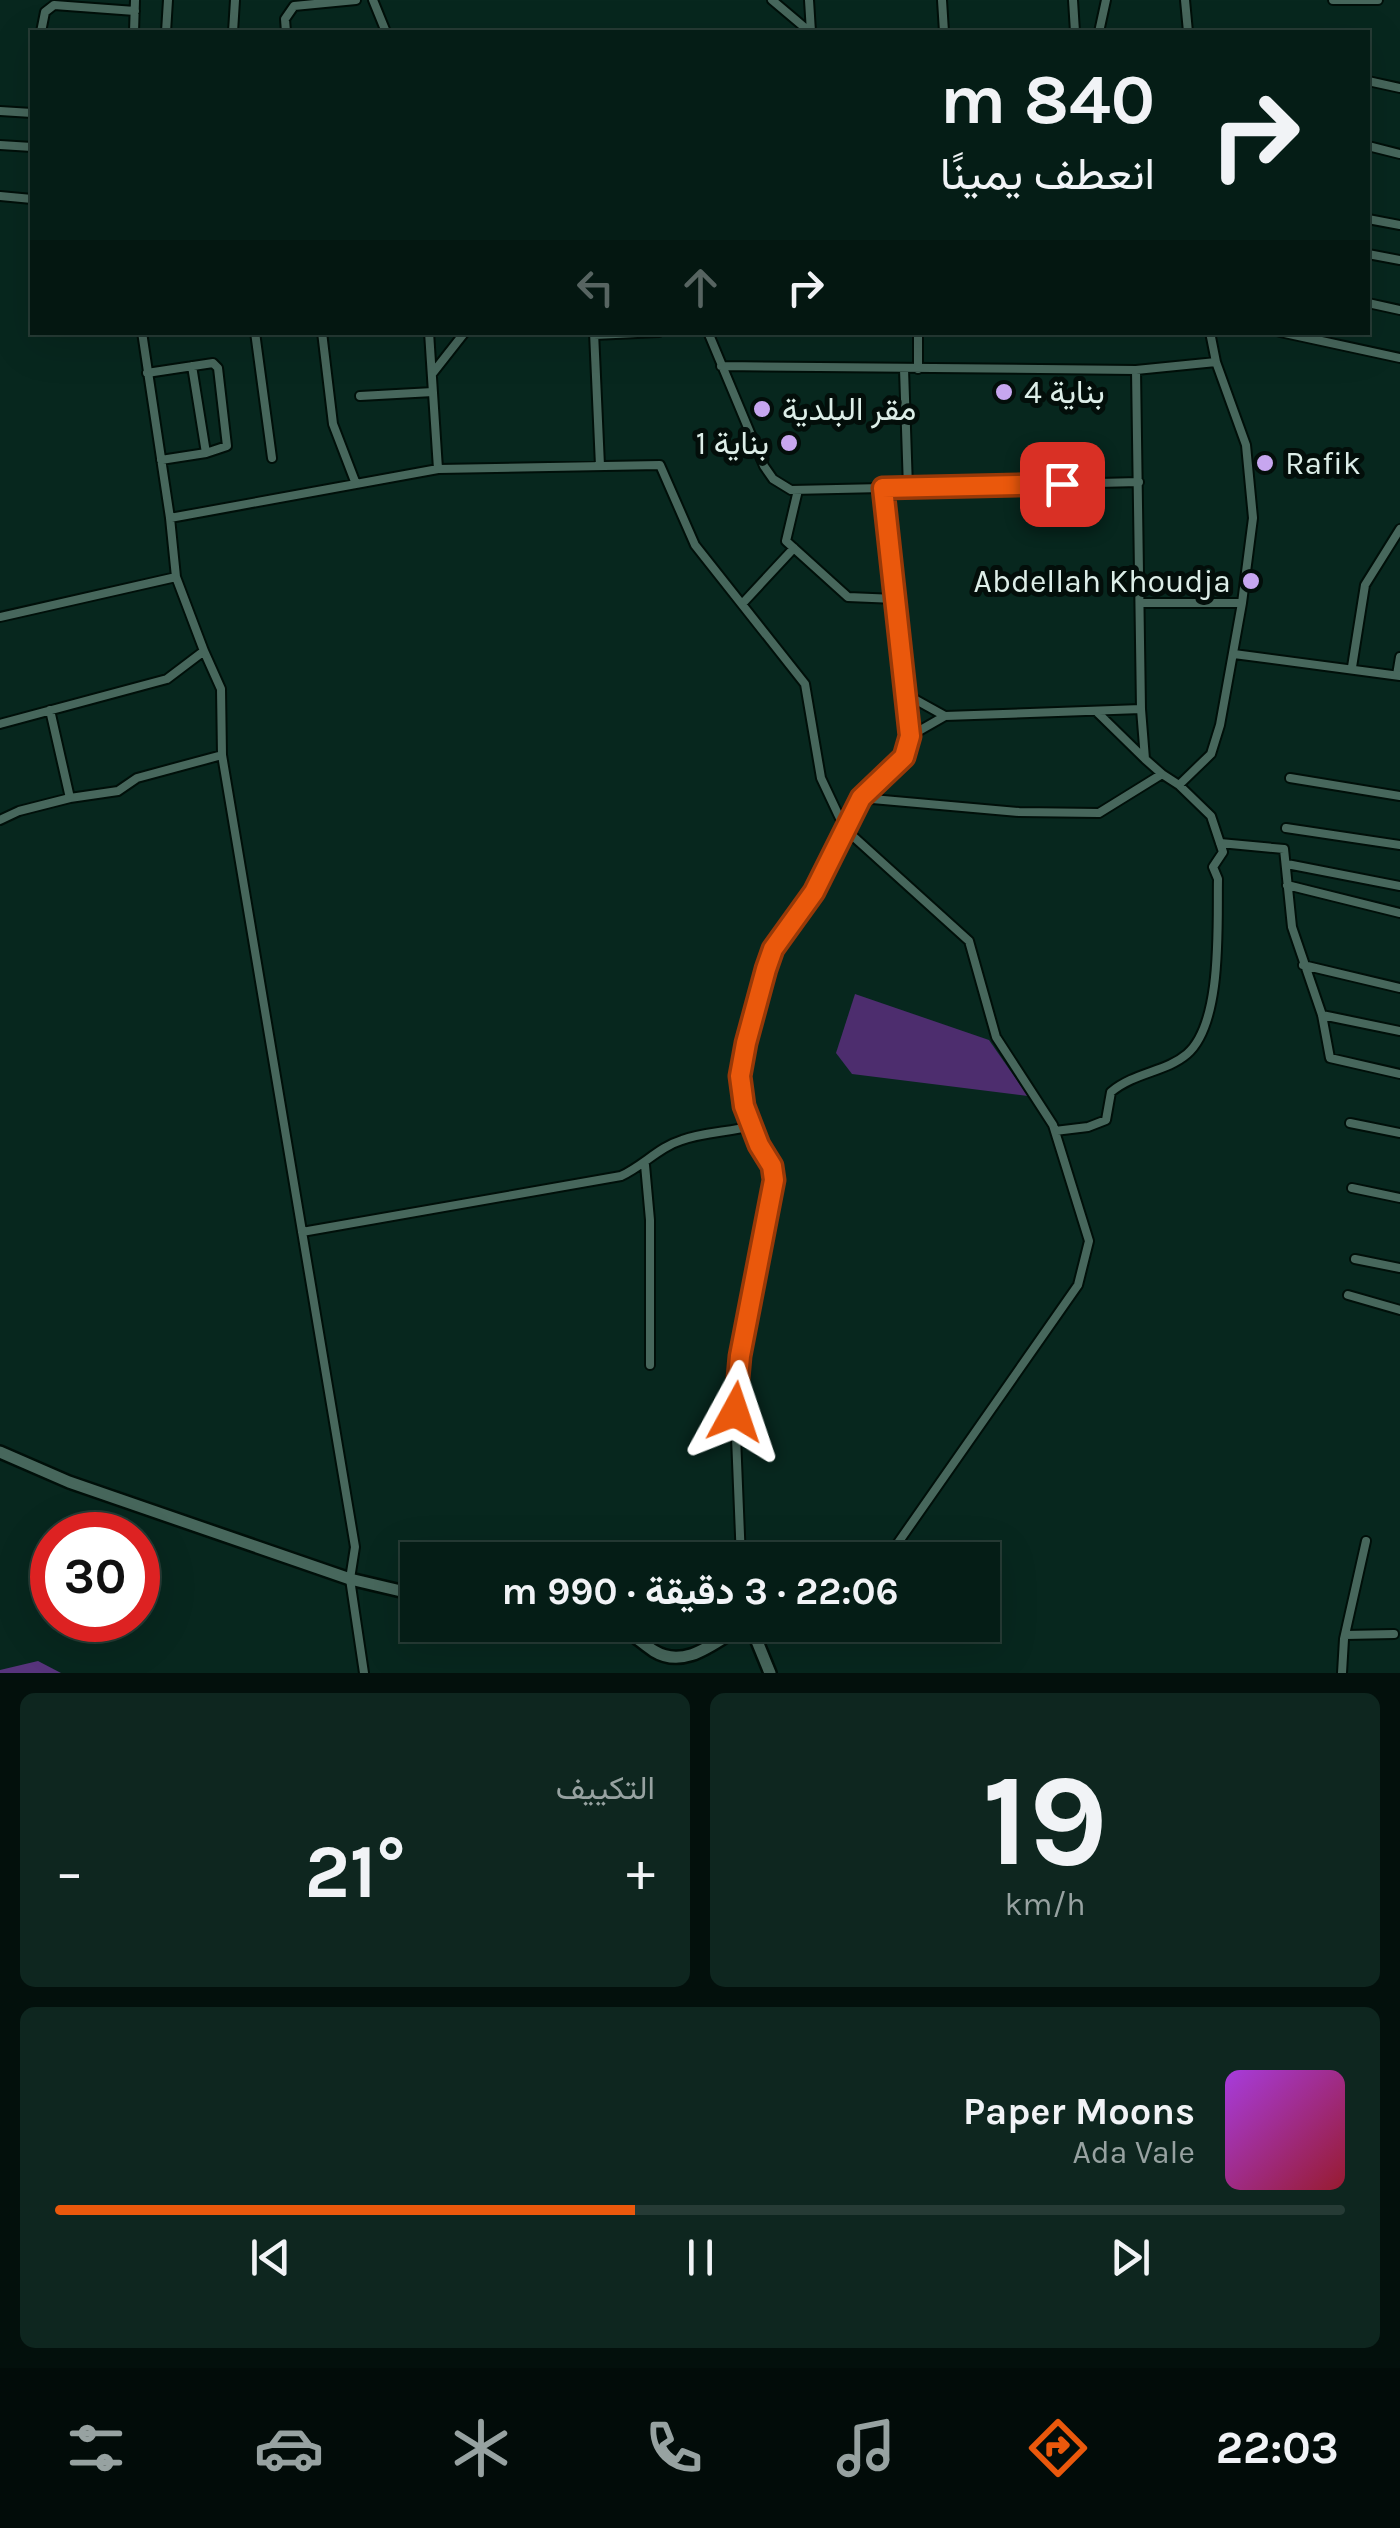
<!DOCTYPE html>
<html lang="ar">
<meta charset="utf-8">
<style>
body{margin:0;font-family:Karla,Vazirmatn,sans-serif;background:#0e261f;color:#f1f3f6;direction:rtl;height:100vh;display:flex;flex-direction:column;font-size:38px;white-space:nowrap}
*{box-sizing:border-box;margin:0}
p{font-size:32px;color:#97a2a1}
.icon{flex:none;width:55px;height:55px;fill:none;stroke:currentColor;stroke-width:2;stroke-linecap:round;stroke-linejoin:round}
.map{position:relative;height:1673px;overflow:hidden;direction:ltr}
.panel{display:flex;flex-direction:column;gap:20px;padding:20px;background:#03100c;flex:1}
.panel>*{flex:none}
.hud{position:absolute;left:30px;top:30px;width:1340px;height:305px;border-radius:0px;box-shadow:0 10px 40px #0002,0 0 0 2px #263b35;direction:rtl;background:#051d16;color:#f1f3f6;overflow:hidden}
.speed{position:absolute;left:30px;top:1512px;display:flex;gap:20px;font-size:50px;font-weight:700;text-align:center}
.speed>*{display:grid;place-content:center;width:130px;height:130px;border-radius:50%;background:#051d16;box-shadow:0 10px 40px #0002,0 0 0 2px #263b35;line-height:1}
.speed .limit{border:15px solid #d22;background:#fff;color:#111}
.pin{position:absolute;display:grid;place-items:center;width:85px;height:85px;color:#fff;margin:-42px;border-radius:20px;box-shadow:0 5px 15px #0006}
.me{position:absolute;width:110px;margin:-55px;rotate:5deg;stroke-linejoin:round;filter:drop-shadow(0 0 8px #0008)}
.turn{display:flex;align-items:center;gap:35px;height:210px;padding:0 50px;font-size:45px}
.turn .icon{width:130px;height:130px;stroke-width:2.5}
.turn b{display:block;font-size:70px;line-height:85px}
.lanes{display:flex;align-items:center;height:95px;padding:0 50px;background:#0003;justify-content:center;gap:50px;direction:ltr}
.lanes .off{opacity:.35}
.big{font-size:75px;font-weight:700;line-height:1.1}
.panel .tile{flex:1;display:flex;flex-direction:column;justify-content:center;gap:15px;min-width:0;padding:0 35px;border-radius:15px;background:#0e261f}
.panel .dial{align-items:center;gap:0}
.dial b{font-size:130px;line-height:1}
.song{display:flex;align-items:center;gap:30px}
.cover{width:120px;height:120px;border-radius:15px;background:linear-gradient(135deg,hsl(280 70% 55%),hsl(350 70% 35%))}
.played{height:10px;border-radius:5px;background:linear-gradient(90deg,#ea580c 45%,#263b35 45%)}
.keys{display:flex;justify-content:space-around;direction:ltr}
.heat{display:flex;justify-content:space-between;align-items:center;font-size:55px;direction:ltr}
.panel .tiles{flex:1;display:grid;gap:20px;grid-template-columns:1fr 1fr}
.tile:last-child{grid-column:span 2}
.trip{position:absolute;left:400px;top:1542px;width:600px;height:100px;border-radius:0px;background:#051d16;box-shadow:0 10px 40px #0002,0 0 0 2px #263b35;font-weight:700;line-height:100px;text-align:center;direction:rtl}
.dock{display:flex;height:160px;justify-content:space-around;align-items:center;background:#020c09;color:#97a2a1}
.dock .icon{width:70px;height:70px}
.dock .on{color:#ea580c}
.dock b{font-size:45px;color:#f1f3f6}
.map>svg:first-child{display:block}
</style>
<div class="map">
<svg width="1400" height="1673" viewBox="0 0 1400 1673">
<rect width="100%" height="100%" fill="#07271e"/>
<!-- green -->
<path fill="#4d2d6e" d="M 855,994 L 989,1040 L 1028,1096 L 852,1074 L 836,1053 Z"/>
<!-- forest -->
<path fill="#57347c" d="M 38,1661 L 61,1673 L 0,1673 L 0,1670 Z"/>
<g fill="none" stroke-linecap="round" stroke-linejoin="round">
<!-- street casing -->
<g stroke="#000f09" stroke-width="12">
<path id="street" d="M 373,0 L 386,32
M 772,0 L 810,32
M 809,0 L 811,32
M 942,0 L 944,32
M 1073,0 L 1075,32
M 1185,0 L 1188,32
M 1333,0 L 1378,0
M 41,32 L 45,12 L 54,5 L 135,11
M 134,32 L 135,0
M 166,32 L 168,0
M 233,32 L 235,0
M 286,32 L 285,19 L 294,6 L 356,0
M 1099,32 L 1106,0
M 1368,81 L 1400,88
M 0,111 L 32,113
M 0,145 L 32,147
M 1368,146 L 1400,154
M 0,196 L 32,199
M 1368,219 L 1400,225
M 1368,254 L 1400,260
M 1368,303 L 1400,310
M 142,332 L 170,518 L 438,469 L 660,465 L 695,545 L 805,684 L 821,778 L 845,829 L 969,941 L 996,1037 L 1053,1125 L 1089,1241 L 1078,1285 L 886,1560
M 255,332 L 272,458
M 322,332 L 333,424 L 356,484
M 429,332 L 438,469
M 594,332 L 600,466
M 708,332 L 764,466 L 773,479 L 791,490 L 883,488 L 907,695 L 945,716 L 1141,709 L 1145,759 L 1162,774
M 918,332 L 918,369
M 1280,332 L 1400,358
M 594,335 L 659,332
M 192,366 L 206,453
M 721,366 L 1136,370 L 1216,362
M 904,369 L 908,488
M 1136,370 L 1141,709
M 147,373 L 213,363 L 218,368 L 227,446 L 206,453 L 161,460
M 432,374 L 465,332
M 360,396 L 433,392
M 883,488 L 1139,482
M 798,490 L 786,541 L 848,597 L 896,599
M 1140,603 L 1242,603
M 742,604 L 794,548
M 0,617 L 176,577 L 170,518
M 204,651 L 221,689 L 222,755 L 355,1547 L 350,1579 L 364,1673
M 1234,654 L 1400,676
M 1352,667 L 1365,585 L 1400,529
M 1397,675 L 1400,657
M 50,710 L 70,798
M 1098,713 L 1145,759
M 0,724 L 167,679 L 204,651 L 176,577
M 910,736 L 945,716
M 1290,778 L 1400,796
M 861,798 L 1019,812 L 1099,813 L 1162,774 L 1179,785 L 1211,754 L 1220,725 L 1242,603 L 1253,518 L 1246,445 L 1216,362 L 1210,332
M 0,820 L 19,811 L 70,798 L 118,791 L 137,778 L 222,755
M 1286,828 L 1400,845
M 1220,843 L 1284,849 L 1292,927 L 1322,1015 L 1330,1058 L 1400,1074
M 1287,864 L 1400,886
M 1287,885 L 1400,913
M 1303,965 L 1400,988
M 1322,1015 L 1400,1031
M 1350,1123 L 1400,1133
M 1055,1131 L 1088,1127 L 1106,1120 L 1111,1092 C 1135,1072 1166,1072 1187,1054 C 1223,1023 1217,923 1218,879 L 1213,867 L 1223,852 L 1211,816 L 1179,785
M 645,1165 L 650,1220 L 650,1365
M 1352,1188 L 1400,1198
M 302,1232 L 621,1176 C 643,1166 659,1147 682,1140 C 704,1132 729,1132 752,1126
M 1355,1259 L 1400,1268
M 1348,1295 L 1400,1310
M 741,1560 L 735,1412 L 738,1384 L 773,1180 L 772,1166 L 759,1145 L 744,1106 L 740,1076 L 746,1043 L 773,949 L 814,892 L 861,798 L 904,757 L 910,736 L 907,695
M 1345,1635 L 1394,1634
M 1342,1673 L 1344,1639 L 1366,1541"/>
</g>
<!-- secondary casing -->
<g stroke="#000f09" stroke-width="16">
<path id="secondary" d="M 0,1452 L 69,1482 L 350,1579 L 418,1595
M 614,1625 C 631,1631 640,1642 654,1651 C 685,1670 715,1642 742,1626 L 752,1629 L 770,1673"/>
</g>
<!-- street -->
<use href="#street" stroke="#47675c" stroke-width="8"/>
<!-- secondary -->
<use href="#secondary" stroke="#47675c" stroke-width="11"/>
</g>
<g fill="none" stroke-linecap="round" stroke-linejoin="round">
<!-- route casing -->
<g stroke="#983908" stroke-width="25">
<path id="route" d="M 735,1412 L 740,1356 L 774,1180 L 772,1166 L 759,1145 L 744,1106 L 740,1076 L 746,1043 L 766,969 L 773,949 L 814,892 L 861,798 L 904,757 L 910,736 L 883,488 L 1062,484"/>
</g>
<!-- route -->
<use href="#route" stroke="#ea580c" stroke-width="18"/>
</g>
<!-- markers -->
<g fill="#c7a6ef" stroke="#030e0a" stroke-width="4">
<circle cx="1004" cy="392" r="10"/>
<circle cx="762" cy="409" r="10"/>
<circle cx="789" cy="443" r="10"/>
<circle cx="1265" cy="463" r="10"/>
<circle cx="1251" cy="581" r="10"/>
</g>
<g text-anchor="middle" stroke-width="10" stroke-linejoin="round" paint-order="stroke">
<!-- poi labels -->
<g font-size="32" fill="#ddeee8" stroke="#030e0a" text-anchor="start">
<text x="1024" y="403">بناية 4</text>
<text x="782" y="420">مقر البلدية</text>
<text x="769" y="454" text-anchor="end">بناية 1</text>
<text x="1285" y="474">Rafik</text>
<text x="1231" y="592" text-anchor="end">Abdellah Khoudja</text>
</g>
</g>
</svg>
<div class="speed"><div class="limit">30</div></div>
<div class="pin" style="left:1062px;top:484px;background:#d93025"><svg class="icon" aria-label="arrive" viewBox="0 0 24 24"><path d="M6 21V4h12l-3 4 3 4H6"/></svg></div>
<svg class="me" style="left:735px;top:1412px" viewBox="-20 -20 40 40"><path d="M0-17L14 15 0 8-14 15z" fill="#ea580c" stroke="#fff" stroke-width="4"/></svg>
<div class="trip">22:06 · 3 دقيقة · 990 m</div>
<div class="hud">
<div class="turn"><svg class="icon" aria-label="right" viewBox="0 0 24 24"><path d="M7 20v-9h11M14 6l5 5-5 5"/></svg><div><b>840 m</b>انعطف يمينًا</div></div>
<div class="lanes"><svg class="icon off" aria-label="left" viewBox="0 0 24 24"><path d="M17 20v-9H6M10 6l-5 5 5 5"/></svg><svg class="icon off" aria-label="ahead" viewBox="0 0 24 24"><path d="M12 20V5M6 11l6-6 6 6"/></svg><svg class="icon" aria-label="right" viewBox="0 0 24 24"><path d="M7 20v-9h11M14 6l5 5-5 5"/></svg></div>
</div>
</div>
<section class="panel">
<div class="tiles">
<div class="tile dial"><b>19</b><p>km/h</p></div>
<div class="tile"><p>التكييف</p>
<div class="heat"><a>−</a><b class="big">21°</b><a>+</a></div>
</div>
<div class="tile">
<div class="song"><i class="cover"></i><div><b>Paper Moons</b><p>Ada Vale</p></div></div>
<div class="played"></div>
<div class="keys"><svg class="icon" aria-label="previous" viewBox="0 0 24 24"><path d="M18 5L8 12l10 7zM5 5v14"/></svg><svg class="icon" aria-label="pause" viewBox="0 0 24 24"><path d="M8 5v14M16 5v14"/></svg><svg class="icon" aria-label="next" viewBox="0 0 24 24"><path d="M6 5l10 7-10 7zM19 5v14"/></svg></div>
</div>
</div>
</section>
<nav class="dock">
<b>22:03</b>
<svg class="icon on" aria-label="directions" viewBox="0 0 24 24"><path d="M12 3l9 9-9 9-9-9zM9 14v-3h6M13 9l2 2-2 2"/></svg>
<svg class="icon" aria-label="music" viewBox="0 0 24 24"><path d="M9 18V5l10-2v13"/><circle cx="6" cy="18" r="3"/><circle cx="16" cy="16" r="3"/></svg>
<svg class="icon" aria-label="phone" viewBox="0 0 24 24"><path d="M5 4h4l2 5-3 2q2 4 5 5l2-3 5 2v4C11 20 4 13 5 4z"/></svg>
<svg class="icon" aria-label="climate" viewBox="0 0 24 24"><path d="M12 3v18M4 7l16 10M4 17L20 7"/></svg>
<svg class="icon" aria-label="car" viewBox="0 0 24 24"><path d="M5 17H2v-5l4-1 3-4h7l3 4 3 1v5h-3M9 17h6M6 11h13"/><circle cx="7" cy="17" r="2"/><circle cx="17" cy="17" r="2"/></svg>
<svg class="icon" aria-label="filters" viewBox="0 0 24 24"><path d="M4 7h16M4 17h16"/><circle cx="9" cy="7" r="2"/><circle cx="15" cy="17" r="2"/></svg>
</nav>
